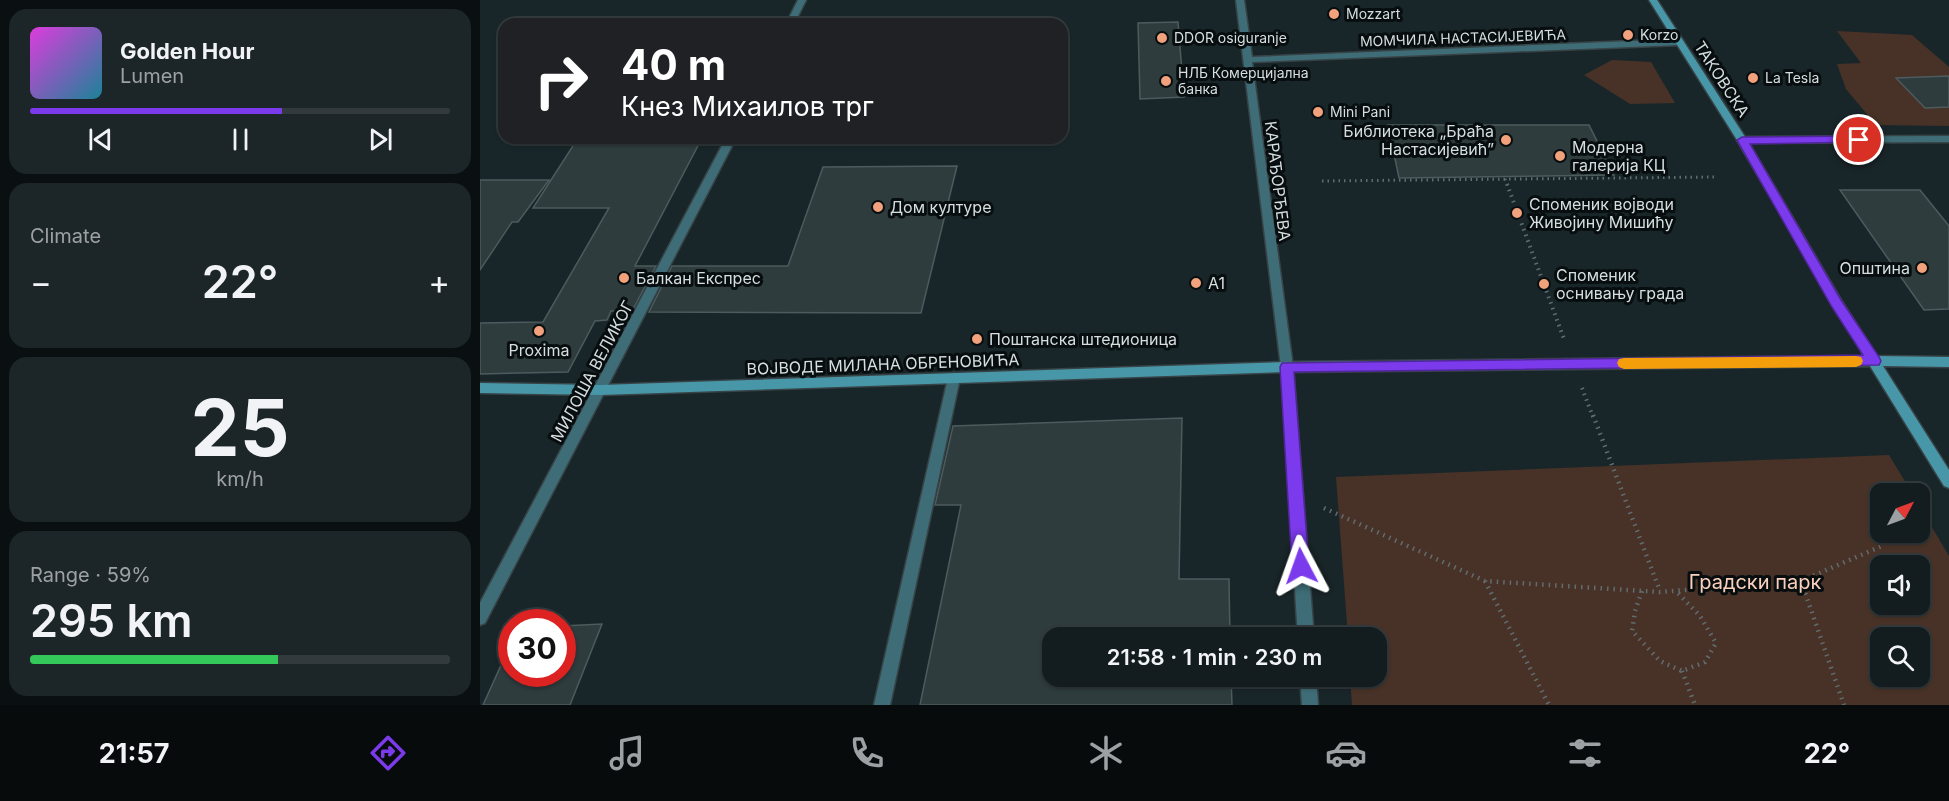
<!DOCTYPE html>
<meta charset="utf-8">
<style>
body{margin:0;font-family:Inter,sans-serif;background:#1c2528;color:#f1f3f6;height:100vh;display:flex;flex-direction:column;font-size:22px;white-space:nowrap}
*{box-sizing:border-box;margin:0}
p{font-size:20px;color:#9da1a4}
.icon{flex:none;width:33px;height:33px;fill:none;stroke:currentColor;stroke-width:2;stroke-linecap:round;stroke-linejoin:round}
.map{position:relative;flex:1;overflow:hidden}
.panel{display:flex;flex-direction:column;gap:9px;padding:9px;background:#0a0f11;width:480px}
.panel>*{flex:none}
.guide{position:absolute;left:18px;top:18px;width:570px;height:126px;border-radius:18px;box-shadow:0 2px 4px #0004,0 0 0 2px #323a3d;background:#202124;color:#fff;overflow:hidden}
.needle{width:39px;rotate:49deg}
.controls{position:absolute;left:1390px;top:483px;display:grid;gap:12px}
.controls a{display:grid;place-items:center;width:60px;height:60px;border-radius:12px;background:#131c1f;box-shadow:0 2px 4px #0004,0 0 0 2px #323a3d;font-size:30px}
.speed{position:absolute;left:18px;top:609px;display:flex;gap:12px;font-size:30px;font-weight:700;text-align:center}
.speed>*{display:grid;place-content:center;width:78px;height:78px;border-radius:50%;background:#131c1f;box-shadow:0 2px 4px #0004,0 0 0 2px #323a3d;line-height:1}
.speed .limit{border:9px solid #d22;background:#fff;color:#111}
.pin{position:absolute;display:grid;place-items:center;width:51px;height:51px;color:#fff;margin:-26px;border:3px solid #fff;border-radius:50%;box-shadow:0 2px 6px #0007}
.me{position:absolute;width:66px;margin:-33px;rotate:356deg;stroke-linejoin:round;filter:drop-shadow(0 0 4px #0008)}
.turn{display:flex;align-items:center;gap:21px;height:126px;padding:0 24px;font-size:27px}
.turn .icon{width:78px;height:78px;stroke-width:2.5}
.turn b{display:block;font-size:42px;line-height:51px}
.big{font-size:45px;font-weight:600;line-height:1.1}
.panel .widget{flex:1;display:flex;flex-direction:column;justify-content:center;gap:9px;min-width:0;padding:0 21px;border-radius:18px;background:#1c2528}
.panel .dial{align-items:center;gap:0}
.dial b{font-size:78px;line-height:1}
.song{display:flex;align-items:center;gap:18px}
.cover{width:72px;height:72px;border-radius:9px;background:linear-gradient(135deg,hsl(300 70% 55%),hsl(190 70% 35%))}
.played{height:6px;border-radius:3px;background:linear-gradient(90deg,#7c3aed 60%,#323a3d 60%)}
.keys{display:flex;justify-content:space-around;direction:ltr}
.heat{display:flex;justify-content:space-between;align-items:center;font-size:33px;direction:ltr}
.charge{height:9px;border-radius:4px;background:linear-gradient(90deg,#34c759 59%,#323a3d 0)}
.trip{position:absolute;left:562px;top:627px;width:345px;height:60px;border-radius:18px;background:#131c1f;box-shadow:0 2px 4px #0004,0 0 0 2px #323a3d;font-weight:600;line-height:60px;text-align:center}
.menu{display:flex;height:96px;justify-content:space-around;align-items:center;background:#080b0c;color:#9da1a4}
.menu .icon{width:42px;height:42px}
.menu .active{color:#7c3aed}
.menu b{font-size:27px;color:#f1f3f6}
main{display:flex;flex:1;min-height:0}
.map>svg:first-child{display:block}
</style>
<main>
<section class="panel">
<div class="widget">
<div class="song"><i class="cover"></i><div><b>Golden Hour</b><p>Lumen</p></div></div>
<div class="played"></div>
<div class="keys"><svg class="icon" aria-label="previous" viewBox="0 0 24 24"><path d="M18 5L8 12l10 7zM5 5v14"/></svg><svg class="icon" aria-label="pause" viewBox="0 0 24 24"><path d="M8 5v14M16 5v14"/></svg><svg class="icon" aria-label="next" viewBox="0 0 24 24"><path d="M6 5l10 7-10 7zM19 5v14"/></svg></div>
</div>
<div class="widget"><p>Climate</p>
<div class="heat"><a>−</a><b class="big">22°</b><a>+</a></div>
</div>
<div class="widget dial"><b>25</b><p>km/h</p></div>
<div class="widget"><p>Range · 59%</p><b class="big">295 km</b><div class="charge"></div></div>
</section>
<div class="map">
<svg width="1469" height="705" viewBox="0 0 1469 705">
<rect width="100%" height="100%" fill="#192629"/>
<!-- green -->
<path fill="#483227" fill-rule="evenodd" d="M 1357,31 L 1432,35 L 1469,67 L 1469,126 L 1396,125 L 1366,89 L 1357,64 L 1381,63 Z
M 1132,60 L 1171,62 L 1195,103 L 1150,104 L 1104,75 Z
M 1409,455 L 1432,493 L 1401,494 L 1401,532 L 1440,532 L 1440,507 L 1469,556 L 1469,705 L 872,705 L 870,677 L 897,676 L 897,638 L 868,637 L 856,477 ZM 1401,566 L 1440,566 L 1440,604 L 1401,604 ZM 1401,638 L 1440,638 L 1440,676 L 1401,676 Z"/>
<!-- building -->
<path fill="#2e3c3e" stroke="#4d5b5e" stroke-width="1.5" d="M 698,22 L 704,97 L 660,99 L 658,23 Z
M 1469,76 L 1469,107 L 1445,108 L 1416,78 Z
M 908,125 L 1109,125 L 1134,175 L 919,178 Z
M 98,138 L 222,138 L 155,266 L 176,266 L 152,311 L 131,311 L 127,320 L 115,321 L 88,372 L 0,374 L 0,323 L 63,322 L 129,208 L 53,208 Z
M 477,166 L 441,313 L 169,312 L 192,266 L 308,266 L 343,167 Z
M 0,180 L 69,180 L 38,222 L 32,222 L 0,270 Z
M 1360,190 L 1440,190 L 1469,226 L 1469,309 L 1444,310 Z
M 702,418 L 699,579 L 749,579 L 750,638 L 573,638 L 573,676 L 751,676 L 752,705 L 440,705 L 481,505 L 455,505 L 473,426 Z
M 122,624 L 90,705 L 3,705 L 32,641 L 32,674 L 82,674 L 82,626 Z"/>
<g fill="none" stroke-linecap="round" stroke-linejoin="round">
<!-- lane casing -->
<g stroke="#374346" stroke-width="3">
<path id="lane" d="M 474,373 L 478,374 L 480,378 L 410,705 L 394,705 L 468,378 L 470,374 Z"/>
</g>
<!-- street casing -->
<g stroke="#374346" stroke-width="3">
<path id="street" d="M 318,0 L 326,0 L 314,24 L 306,24 Z
M 756,0 L 764,0 L 772,57 L 1200,39 L 1204,42 L 1200,45 L 772,62 L 813,367 L 834,638 L 818,638 L 801,367 Z
M 1469,136 L 1469,142 L 1262,143 L 1257,140 L 1262,137 Z
M 246,138 L 256,138 L 5,623 L 0,625 L 0,603 Z
M 820,676 L 836,676 L 838,705 L 822,705 Z"/>
</g>
<!-- secondary casing -->
<g stroke="#374346" stroke-width="3">
<path id="secondary" d="M 1169,0 L 1177,0 L 1267,140 L 1361,300 L 1397,356 L 1469,357 L 1469,367 L 1403,366 L 1469,470 L 1469,488 L 1464,486 L 1390,366 L 807,372 L 121,395 L 0,393 L 0,383 L 121,385 L 807,362 L 1384,356 L 1257,140 Z"/>
</g>
<!-- path-far2 -->
<path stroke="#616c6f" stroke-width="3" stroke-dasharray="1.5 4" stroke-linecap="butt" d="M 1025,179 L 1028,186
M 842,181 L 1235,177"/>
<!-- path-far1 -->
<path stroke="#616c6f" stroke-width="4" stroke-dasharray="1.5 4.5" stroke-linecap="butt" d="M 1027,184 L 1084,339
M 1102,388 L 1113,417"/>
<!-- path -->
<path stroke="#616c6f" stroke-width="4.5" stroke-dasharray="1.5 5" stroke-linecap="butt" d="M 1113,415 L 1180,591
M 1440,503 L 1447,495
M 844,508 L 1005,581 L 1180,592 L 1321,581 L 1402,546 L 1414,532
M 1005,581 L 1069,705
M 1321,581 L 1364,705
M 1162,591 L 1155,611 L 1152,631 L 1180,661 L 1202,671 L 1225,662 L 1236,643 L 1220,616 L 1196,591
M 1202,671 L 1215,705"/>
<!-- lane -->
<use href="#lane" fill="#3e6d77" fill-rule="evenodd"/>
<!-- street -->
<use href="#street" fill="#3e6d77" fill-rule="evenodd"/>
<!-- secondary -->
<use href="#secondary" fill="#4897a8" fill-rule="evenodd"/>
</g>
<!-- route -->
<path fill="#7c3aed" stroke="#51269a" stroke-width="1.5" d="M 1379,136 L 1384,140 L 1383,142 L 1270,144 L 1361,300 L 1399,357 L 1401,361 L 1399,365 L 814,372 L 829,566 L 826,572 L 821,574 L 815,572 L 812,566 L 800,367 L 802,363 L 1383,355 L 1352,307 L 1257,140 L 1262,137 Z"/>
<!-- slow -->
<path fill="#f59e0b" d="M 1376,356 L 1381,357 L 1383,361 L 1381,365 L 1376,367 L 1144,369 L 1139,367 L 1137,363 L 1139,359 L 1144,358 Z"/>
<!-- markers -->
<g fill="#f1a17b" stroke="#080e0f" stroke-width="2">
<circle cx="854" cy="14" r="6"/>
<circle cx="1148" cy="35" r="6"/>
<circle cx="682" cy="38" r="6"/>
<circle cx="1273" cy="78" r="6"/>
<circle cx="686" cy="81" r="6"/>
<circle cx="838" cy="112" r="6"/>
<circle cx="1026" cy="140" r="6"/>
<circle cx="1080" cy="156" r="6"/>
<circle cx="398" cy="207" r="6"/>
<circle cx="1037" cy="213" r="6"/>
<circle cx="1442" cy="268" r="6"/>
<circle cx="144" cy="278" r="6"/>
<circle cx="716" cy="283" r="6"/>
<circle cx="1064" cy="284" r="6"/>
<circle cx="59" cy="331" r="6"/>
<circle cx="497" cy="339" r="6"/>
</g>
<g text-anchor="middle" stroke-width="6" stroke-linejoin="round" paint-order="stroke">
<!-- far-poi labels -->
<g font-size="14" fill="#d6dee0" stroke="#080e0f" text-anchor="start">
<text x="866" y="19">Mozzart</text>
<text x="1160" y="40">Korzo</text>
<text x="694" y="43">DDOR osiguranje</text>
<text x="698" y="78">НЛБ Комерцијална<tspan x="698" dy="16">банка</tspan></text>
<text x="1285" y="83">La Tesla</text>
<text x="850" y="117">Mini Pani</text>
</g>
<!-- far-street labels -->
<g font-size="14" fill="#d6dee0" stroke="#080e0f">
<text transform="translate(983 38) rotate(-2)" y="5">МОМЧИЛА НАСТАСИЈЕВИЋА</text>
</g>
<!-- street labels -->
<g font-size="16" fill="#d6dee0" stroke="#080e0f">
<text transform="translate(1242 79) rotate(57)" y="6">ТАКОВСКА</text>
<text transform="translate(798 181) rotate(83)" y="6">КАРАЂОРЂЕВА</text>
<text transform="translate(403 364) rotate(-2)" y="6">ВОЈВОДЕ МИЛАНА ОБРЕНОВИЋА</text>
<text transform="translate(112 371) rotate(-62)" y="6">МИЛОША ВЕЛИКОГ</text>
</g>
<!-- poi labels -->
<g font-size="16" fill="#d6dee0" stroke="#080e0f" text-anchor="start">
<text x="1014" y="137" text-anchor="end">Библиотека „Браћа<tspan x="1014" dy="18">Настасијевић”</tspan></text>
<text x="1092" y="153">Модерна<tspan x="1092" dy="18">галерија КЦ</tspan></text>
<text x="1049" y="210">Споменик војводи<tspan x="1049" dy="18">Живојину Мишићу</tspan></text>
<text x="410" y="213">Дом културе</text>
<text x="1430" y="274" text-anchor="end">Општина</text>
<text x="1076" y="281">Споменик<tspan x="1076" dy="18">оснивању града</tspan></text>
<text x="156" y="284">Балкан Експрес</text>
<text x="728" y="289">A1</text>
<text x="509" y="345">Поштанска штедионица</text>
<text x="59" y="356" text-anchor="middle">Proxima</text>
</g>
<!-- near-park labels -->
<g font-size="20" fill="#fbd1be" stroke="#080e0f">
<text x="1275" y="589">Градски парк</text>
</g>
</g>
</svg>
<div class="controls">
<a><svg class="needle" viewBox="-14 -14 28 28"><path d="M0-13l5 13h-10z" fill="#e53935"/><path d="M0 13l5-13h-10z" fill="#9da1a4"/></svg></a>
<a><svg class="icon" aria-label="sound" viewBox="0 0 24 24"><path d="M4 9h4l5-4v14l-5-4H4zM17 9q2 3 0 6"/></svg></a>
<a><svg class="icon" aria-label="search" viewBox="0 0 24 24"><circle cx="10" cy="10" r="6"/><path d="M15 15l6 6"/></svg></a>
</div>
<div class="speed"><div class="limit">30</div></div>
<div class="pin" style="left:1379px;top:140px;background:#d93025"><svg class="icon" aria-label="arrive" viewBox="0 0 24 24"><path d="M6 21V4h12l-3 4 3 4H6"/></svg></div>
<svg class="me" style="left:821px;top:566px" viewBox="-20 -20 40 40"><path d="M0-17L14 15 0 8-14 15z" fill="#7c3aed" stroke="#fff" stroke-width="4"/></svg>
<div class="trip">21:58 · 1 min · 230 m</div>
<div class="guide">
<div class="turn"><svg class="icon" aria-label="right" viewBox="0 0 24 24"><path d="M7 20v-9h11M14 6l5 5-5 5"/></svg><div><b>40 m</b>Кнез Михаилов трг</div></div>
</div>
</div>
</main>
<nav class="menu">
<b>21:57</b>
<svg class="icon active" aria-label="directions" viewBox="0 0 24 24"><path d="M12 3l9 9-9 9-9-9zM9 14v-3h6M13 9l2 2-2 2"/></svg>
<svg class="icon" aria-label="music" viewBox="0 0 24 24"><path d="M9 18V5l10-2v13"/><circle cx="6" cy="18" r="3"/><circle cx="16" cy="16" r="3"/></svg>
<svg class="icon" aria-label="phone" viewBox="0 0 24 24"><path d="M5 4h4l2 5-3 2q2 4 5 5l2-3 5 2v4C11 20 4 13 5 4z"/></svg>
<svg class="icon" aria-label="climate" viewBox="0 0 24 24"><path d="M12 3v18M4 7l16 10M4 17L20 7"/></svg>
<svg class="icon" aria-label="car" viewBox="0 0 24 24"><path d="M5 17H2v-5l4-1 3-4h7l3 4 3 1v5h-3M9 17h6M6 11h13"/><circle cx="7" cy="17" r="2"/><circle cx="17" cy="17" r="2"/></svg>
<svg class="icon" aria-label="filters" viewBox="0 0 24 24"><path d="M4 7h16M4 17h16"/><circle cx="9" cy="7" r="2"/><circle cx="15" cy="17" r="2"/></svg>
<b>22°</b>
</nav>
